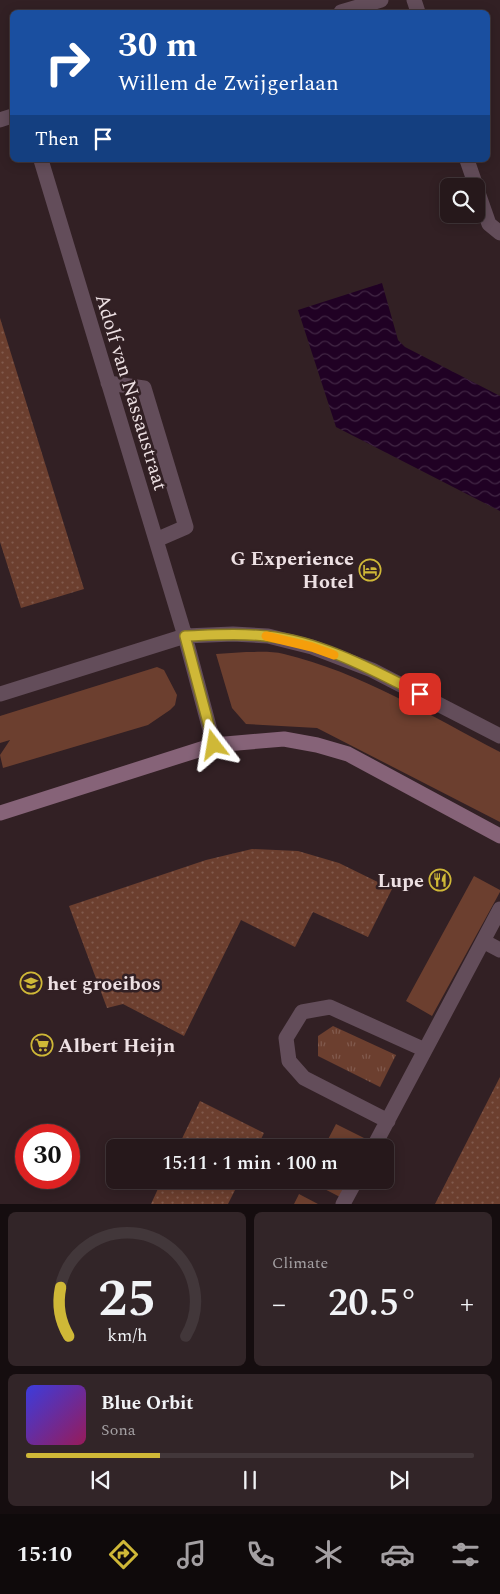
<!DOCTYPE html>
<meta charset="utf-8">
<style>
body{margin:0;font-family:Spectral,serif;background:#322528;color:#f1f3f6;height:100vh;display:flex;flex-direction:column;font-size:19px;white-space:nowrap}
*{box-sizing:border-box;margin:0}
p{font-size:16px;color:#a4a0a3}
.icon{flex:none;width:28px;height:28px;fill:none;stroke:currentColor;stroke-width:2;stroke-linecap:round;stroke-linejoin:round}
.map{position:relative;height:1204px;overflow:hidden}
.panel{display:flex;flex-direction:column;gap:8px;padding:8px;background:#150d0f;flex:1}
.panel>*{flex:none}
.hud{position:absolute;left:10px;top:10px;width:480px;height:152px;border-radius:8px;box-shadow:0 2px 12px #0003,0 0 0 1px #42373a;background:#1a4fa0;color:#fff;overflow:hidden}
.fabs{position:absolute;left:440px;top:178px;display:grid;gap:10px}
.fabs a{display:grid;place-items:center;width:45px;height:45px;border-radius:8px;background:#26181b;box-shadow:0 2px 12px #0003,0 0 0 1px #42373a;font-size:25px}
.speed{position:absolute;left:15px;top:1124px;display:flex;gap:10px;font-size:25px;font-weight:700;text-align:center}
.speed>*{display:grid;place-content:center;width:65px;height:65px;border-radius:50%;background:#26181b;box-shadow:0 2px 12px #0003,0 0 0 1px #42373a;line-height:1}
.speed .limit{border:8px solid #d22;background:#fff;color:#111}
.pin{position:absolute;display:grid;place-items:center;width:42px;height:42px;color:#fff;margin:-21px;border-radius:10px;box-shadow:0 2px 8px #0006}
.me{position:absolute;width:55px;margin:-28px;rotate:346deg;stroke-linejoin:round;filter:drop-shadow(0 0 4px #0008)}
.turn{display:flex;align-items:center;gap:18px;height:105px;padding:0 25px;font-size:22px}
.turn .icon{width:65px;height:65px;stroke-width:2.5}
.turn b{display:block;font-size:35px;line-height:42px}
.then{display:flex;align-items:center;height:48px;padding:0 25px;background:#0003;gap:10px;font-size:19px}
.big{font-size:38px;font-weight:600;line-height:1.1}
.panel .card{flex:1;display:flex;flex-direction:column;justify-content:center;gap:8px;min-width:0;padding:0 18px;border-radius:8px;background:#322528}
.panel .dial{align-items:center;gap:0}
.dial svg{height:130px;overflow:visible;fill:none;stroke:#42373a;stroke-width:7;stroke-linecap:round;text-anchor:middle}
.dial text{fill:#f1f3f6;stroke:none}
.song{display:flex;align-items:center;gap:15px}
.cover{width:60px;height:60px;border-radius:8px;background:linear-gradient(135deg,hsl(240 70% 55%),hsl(330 70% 35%))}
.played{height:5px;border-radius:2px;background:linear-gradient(90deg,#cfb837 30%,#42373a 30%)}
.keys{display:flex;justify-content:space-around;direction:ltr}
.heat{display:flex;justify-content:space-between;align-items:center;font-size:28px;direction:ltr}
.panel .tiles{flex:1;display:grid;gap:8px;grid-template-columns:1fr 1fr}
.card:last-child{grid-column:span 2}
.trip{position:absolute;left:106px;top:1139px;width:288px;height:50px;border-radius:8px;background:#26181b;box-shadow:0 2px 12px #0003,0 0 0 1px #42373a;font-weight:600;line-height:50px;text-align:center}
.dock{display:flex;height:80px;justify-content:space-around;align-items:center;background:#0f0a0b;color:#a4a0a3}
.dock .icon{width:35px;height:35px}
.dock .on{color:#cfb837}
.dock b{font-size:22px;color:#f1f3f6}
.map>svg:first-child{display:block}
</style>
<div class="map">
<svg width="500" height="1204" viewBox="0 0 500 1204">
<defs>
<pattern id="park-tufts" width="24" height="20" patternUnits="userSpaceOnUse" patternTransform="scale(1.25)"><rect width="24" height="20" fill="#6c3f2f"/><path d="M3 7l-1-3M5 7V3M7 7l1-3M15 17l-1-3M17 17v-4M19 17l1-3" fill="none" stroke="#815a4d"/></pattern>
<pattern id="garden-dots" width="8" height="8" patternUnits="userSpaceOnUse" patternTransform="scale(1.25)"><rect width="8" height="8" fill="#6c3f2f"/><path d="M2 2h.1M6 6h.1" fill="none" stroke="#815a4d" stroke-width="1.8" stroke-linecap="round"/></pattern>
<pattern id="water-waves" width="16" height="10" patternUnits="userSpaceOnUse" patternTransform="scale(1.25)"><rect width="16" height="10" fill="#200124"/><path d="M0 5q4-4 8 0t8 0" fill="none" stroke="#412644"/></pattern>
</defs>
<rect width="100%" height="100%" fill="#322024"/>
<!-- grass -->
<path fill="#6c3f2f" d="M 246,652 C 258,652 272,651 284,654 C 360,672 431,716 500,752 L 500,822 L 317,728 L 246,724 L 232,708 L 216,654 Z
M 157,667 L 164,670 L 177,695 L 175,705 L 170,710 L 148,725 L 3,768 L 0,755 L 10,740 L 0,743 L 0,716 Z
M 474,876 L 500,890 L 500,892 L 432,1016 L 406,1001 Z
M 336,1124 L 368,1140 L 365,1147 L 324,1147 Z
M 307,1180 L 348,1180 L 340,1197 Z
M 299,1194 L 318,1204 L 294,1204 Z"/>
<!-- park -->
<path fill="url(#park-tufts)" d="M 333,1026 L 396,1055 L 380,1087 L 318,1056 L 318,1036 Z"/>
<!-- garden -->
<path fill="url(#garden-dots)" d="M 0,318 L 84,589 L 21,608 L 0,542 Z
M 252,849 L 298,851 L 339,863 L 392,889 L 368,937 L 313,912 L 295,947 L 241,920 L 184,1036 L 123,1004 L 107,1008 L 69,906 L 206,860 Z
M 500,1077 L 500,1204 L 435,1204 Z
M 200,1101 L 264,1133 L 257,1147 L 178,1147 Z
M 162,1180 L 240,1180 L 228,1204 L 151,1204 Z"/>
<!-- water -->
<path fill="url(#water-waves)" d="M 382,283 L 398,340 L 405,347 L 500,396 L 500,511 L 336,427 L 298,310 Z"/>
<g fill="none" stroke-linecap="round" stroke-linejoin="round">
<!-- street -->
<path stroke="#634d5a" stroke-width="15" d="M 414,0 L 418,12
M 341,12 L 381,0
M 0,120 L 12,116
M 41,160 L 185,636 L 214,745
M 467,160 L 476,186
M 476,187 L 489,224 L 500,233
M 108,383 L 144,388 L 186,527 L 156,540
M 0,694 L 185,636 L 233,634 L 268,636 L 312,647 L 372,670 L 500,736
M 483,941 L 500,950
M 388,1121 L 304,1078 L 289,1061 L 286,1038 L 302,1012 L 330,1007 L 425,1050
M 373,1148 L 500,909
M 343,1204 L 356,1180"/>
<!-- secondary -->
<path stroke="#866378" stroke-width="15" d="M 0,813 L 214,745 L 284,739 L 317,745 L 348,754 L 500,836"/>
</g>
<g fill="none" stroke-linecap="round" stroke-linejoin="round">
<!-- route casing -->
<g stroke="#877824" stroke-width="12">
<path id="route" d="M 214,745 L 185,636 C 212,635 239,633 266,636 C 320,641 373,670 420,694"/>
</g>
<!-- route -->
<use href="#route" stroke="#cfb837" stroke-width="9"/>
<!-- slow -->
<path stroke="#f59e0b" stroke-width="9" d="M 266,636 L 312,647 L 334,655"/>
</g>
<!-- icons -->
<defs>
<g id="hotel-ring" transform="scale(1.125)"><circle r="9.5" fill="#322024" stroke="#cfb837" stroke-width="1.5"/><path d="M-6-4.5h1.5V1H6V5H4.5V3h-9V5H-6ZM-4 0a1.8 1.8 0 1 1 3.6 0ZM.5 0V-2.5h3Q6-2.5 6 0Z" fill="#cfb837"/></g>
<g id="restaurant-ring" transform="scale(1.125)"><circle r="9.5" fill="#322024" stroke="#cfb837" stroke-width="1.5"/><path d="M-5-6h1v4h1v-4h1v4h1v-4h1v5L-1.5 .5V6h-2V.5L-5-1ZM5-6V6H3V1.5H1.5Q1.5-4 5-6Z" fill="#cfb837"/></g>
<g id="school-ring" transform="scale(1.125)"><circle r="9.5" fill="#322024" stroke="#cfb837" stroke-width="1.5"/><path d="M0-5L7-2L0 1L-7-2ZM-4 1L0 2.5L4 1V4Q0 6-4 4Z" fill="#cfb837"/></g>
<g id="supermarket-ring" transform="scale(1.125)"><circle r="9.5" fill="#322024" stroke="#cfb837" stroke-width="1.5"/><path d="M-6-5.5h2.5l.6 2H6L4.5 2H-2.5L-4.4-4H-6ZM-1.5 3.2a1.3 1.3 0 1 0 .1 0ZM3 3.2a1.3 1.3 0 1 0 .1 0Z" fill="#cfb837"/></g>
</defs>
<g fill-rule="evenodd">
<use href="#hotel-ring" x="370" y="570"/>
<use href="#restaurant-ring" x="440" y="880"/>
<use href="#school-ring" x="31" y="983"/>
<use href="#supermarket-ring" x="42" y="1045"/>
</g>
<g text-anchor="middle" stroke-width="5" stroke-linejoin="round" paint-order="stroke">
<!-- street labels -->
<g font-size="20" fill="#ede0e3" stroke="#322024">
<text transform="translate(132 392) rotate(73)" y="7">Adolf van Nassaustraat</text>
</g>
<!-- poi labels -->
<g font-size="20" font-weight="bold" fill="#ede0e3" stroke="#322024" text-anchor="end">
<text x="354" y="565">G Experience<tspan x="354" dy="23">Hotel</tspan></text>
<text x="424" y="887">Lupe</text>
<text x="47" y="990" text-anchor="start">het groeibos</text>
<text x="58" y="1052" text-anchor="start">Albert Heijn</text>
</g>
</g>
</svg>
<div class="fabs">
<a><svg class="icon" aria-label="search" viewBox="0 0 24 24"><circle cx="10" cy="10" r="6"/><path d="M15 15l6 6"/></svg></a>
</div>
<div class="speed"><div class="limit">30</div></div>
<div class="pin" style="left:420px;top:694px;background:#d93025"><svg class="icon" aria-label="arrive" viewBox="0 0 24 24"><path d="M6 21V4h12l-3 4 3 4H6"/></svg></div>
<svg class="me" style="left:214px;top:745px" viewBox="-20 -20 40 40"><path d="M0-17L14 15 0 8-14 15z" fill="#cfb837" stroke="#fff" stroke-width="4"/></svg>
<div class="trip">15:11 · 1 min · 100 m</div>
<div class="hud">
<div class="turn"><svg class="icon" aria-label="right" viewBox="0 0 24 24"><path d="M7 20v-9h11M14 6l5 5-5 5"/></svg><div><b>30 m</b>Willem de Zwijgerlaan</div></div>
<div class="then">Then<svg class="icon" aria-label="arrive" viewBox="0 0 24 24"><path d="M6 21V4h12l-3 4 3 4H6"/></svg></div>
</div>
</div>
<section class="panel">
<div class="tiles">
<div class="card dial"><svg viewBox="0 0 100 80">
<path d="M14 69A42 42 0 1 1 86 69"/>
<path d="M14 69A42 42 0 0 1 9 39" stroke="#cfb837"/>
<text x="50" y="56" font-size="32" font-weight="700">25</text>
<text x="50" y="72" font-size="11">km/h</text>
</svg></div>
<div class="card"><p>Climate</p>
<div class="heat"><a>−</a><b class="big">20.5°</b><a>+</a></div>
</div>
<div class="card">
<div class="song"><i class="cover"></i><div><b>Blue Orbit</b><p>Sona</p></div></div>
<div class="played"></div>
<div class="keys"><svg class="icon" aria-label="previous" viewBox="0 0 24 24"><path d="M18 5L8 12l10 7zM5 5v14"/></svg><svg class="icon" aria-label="pause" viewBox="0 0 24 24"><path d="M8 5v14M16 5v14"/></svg><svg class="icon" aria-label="next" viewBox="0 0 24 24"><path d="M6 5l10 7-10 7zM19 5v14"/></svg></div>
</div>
</div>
</section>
<nav class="dock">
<b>15:10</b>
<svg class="icon on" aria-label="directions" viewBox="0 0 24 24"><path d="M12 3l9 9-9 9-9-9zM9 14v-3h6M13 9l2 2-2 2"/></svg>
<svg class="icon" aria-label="music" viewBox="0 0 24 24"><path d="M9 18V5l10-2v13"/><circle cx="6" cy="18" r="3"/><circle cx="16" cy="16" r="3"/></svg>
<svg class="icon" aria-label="phone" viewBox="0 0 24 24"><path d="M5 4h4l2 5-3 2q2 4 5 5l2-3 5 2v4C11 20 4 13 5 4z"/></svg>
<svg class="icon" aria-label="climate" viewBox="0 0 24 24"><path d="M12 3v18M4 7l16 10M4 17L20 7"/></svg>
<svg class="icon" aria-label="car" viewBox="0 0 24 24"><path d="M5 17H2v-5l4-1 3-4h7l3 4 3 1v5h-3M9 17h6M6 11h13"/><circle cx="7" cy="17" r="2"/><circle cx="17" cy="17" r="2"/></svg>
<svg class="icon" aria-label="filters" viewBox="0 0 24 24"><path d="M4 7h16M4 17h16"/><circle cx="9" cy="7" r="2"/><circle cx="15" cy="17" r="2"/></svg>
</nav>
